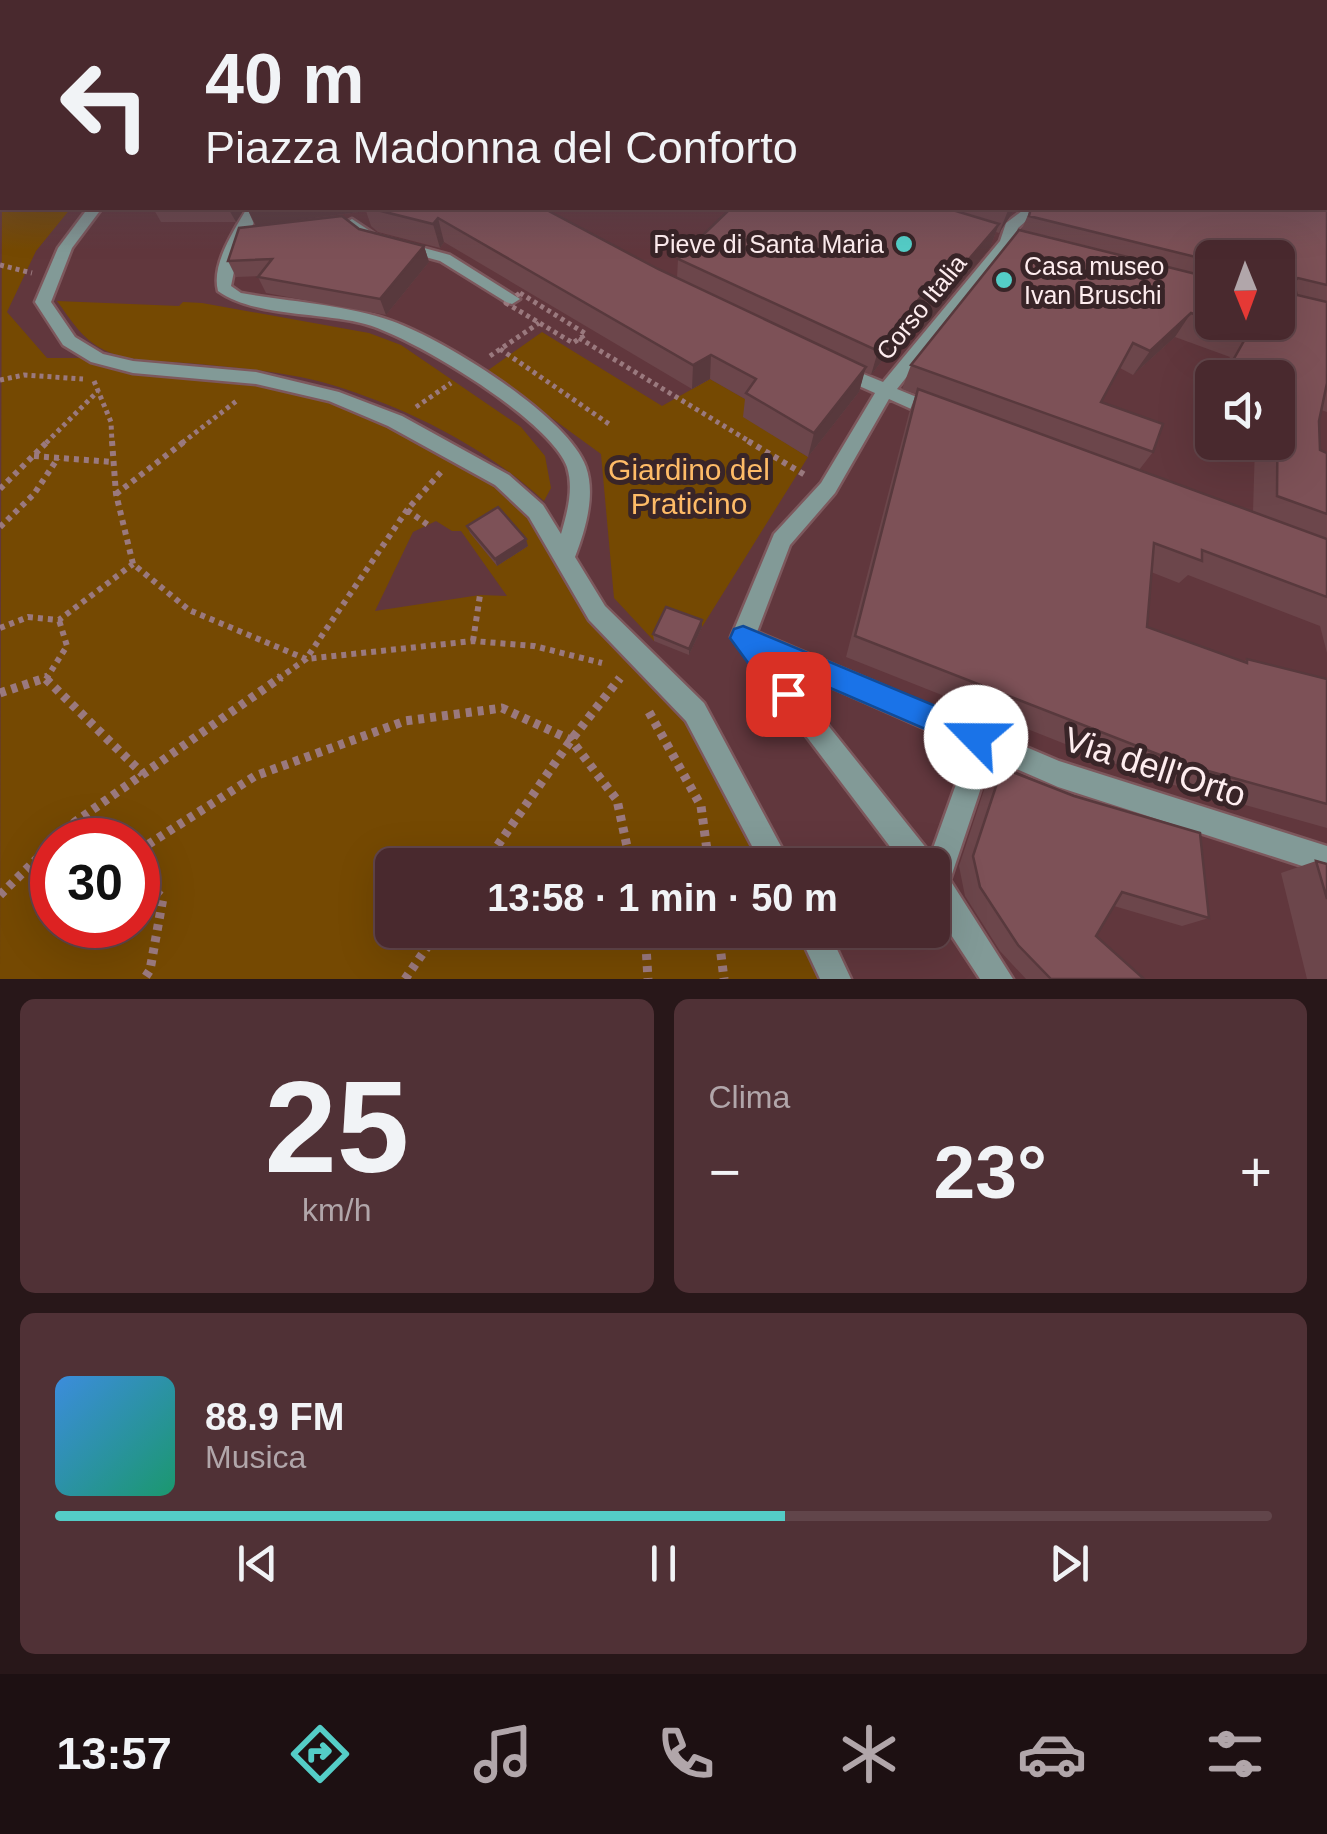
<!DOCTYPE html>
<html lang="it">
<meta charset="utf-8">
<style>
body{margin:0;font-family:Helvetica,sans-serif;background:#503136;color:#f1f3f6;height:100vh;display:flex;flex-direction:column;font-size:38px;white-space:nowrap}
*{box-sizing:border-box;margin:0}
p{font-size:32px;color:#b1a6aa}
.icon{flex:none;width:55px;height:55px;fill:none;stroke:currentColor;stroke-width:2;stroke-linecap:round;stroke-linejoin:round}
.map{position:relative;height:979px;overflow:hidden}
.side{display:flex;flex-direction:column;gap:20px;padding:20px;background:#281719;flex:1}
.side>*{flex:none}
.guide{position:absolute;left:0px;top:0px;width:1328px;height:210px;box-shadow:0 10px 40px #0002,0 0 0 2px #61454a;background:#49292e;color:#f1f3f6;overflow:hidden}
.needle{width:65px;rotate:179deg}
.tools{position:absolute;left:1195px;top:240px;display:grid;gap:20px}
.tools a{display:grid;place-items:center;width:100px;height:100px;border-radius:15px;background:#49292e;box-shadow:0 10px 40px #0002,0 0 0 2px #61454a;font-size:50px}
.speed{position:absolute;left:30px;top:818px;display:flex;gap:20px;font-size:50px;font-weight:700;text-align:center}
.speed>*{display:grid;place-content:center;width:130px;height:130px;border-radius:50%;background:#49292e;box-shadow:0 10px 40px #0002,0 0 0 2px #61454a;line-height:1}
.speed .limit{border:15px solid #d22;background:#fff;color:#111}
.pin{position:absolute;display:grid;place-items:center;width:85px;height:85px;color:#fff;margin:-42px;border-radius:20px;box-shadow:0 5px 15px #0006}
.me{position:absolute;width:110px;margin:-55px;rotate:293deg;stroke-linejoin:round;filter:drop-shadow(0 0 8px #0008)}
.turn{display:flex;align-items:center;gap:35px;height:210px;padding:0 40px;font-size:45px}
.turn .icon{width:130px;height:130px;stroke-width:2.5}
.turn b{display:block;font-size:70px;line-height:85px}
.big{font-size:75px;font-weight:600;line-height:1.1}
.side .card{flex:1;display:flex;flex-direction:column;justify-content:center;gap:15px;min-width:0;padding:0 35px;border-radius:15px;background:#503136}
.side .dial{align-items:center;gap:0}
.dial b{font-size:130px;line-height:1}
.song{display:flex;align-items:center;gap:30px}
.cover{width:120px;height:120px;border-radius:15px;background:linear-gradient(135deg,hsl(210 70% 55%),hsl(160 70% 35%))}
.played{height:10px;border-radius:5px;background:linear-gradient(90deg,#54cdc7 60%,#61454a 60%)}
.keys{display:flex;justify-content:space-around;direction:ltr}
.heat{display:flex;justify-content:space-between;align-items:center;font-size:55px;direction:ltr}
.side .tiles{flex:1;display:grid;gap:20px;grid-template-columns:1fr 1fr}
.card:last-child{grid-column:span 2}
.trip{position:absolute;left:375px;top:848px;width:575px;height:100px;border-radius:15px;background:#49292e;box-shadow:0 10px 40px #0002,0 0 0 2px #61454a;font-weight:600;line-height:100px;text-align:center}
.dock{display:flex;height:160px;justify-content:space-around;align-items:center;background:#1d1012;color:#b1a6aa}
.dock .icon{width:70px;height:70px}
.dock .selected{color:#54cdc7}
.dock b{font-size:45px;color:#f1f3f6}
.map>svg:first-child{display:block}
</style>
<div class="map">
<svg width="1327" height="979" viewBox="0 0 1327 979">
<rect width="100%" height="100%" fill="#61373d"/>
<!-- green -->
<path fill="#754902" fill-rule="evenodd" d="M 2,170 L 2,208 L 71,208 L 36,251 L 7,312 L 47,358 L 97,358 L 256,378 L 395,421 L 536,511 L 597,613 L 695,712 L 777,865 L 392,865 L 392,930 L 812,930 L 836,979 L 0,979 ZM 436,521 L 452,531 L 461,531 L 507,596 L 480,595 L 375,611 L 413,532 ZM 52,840 L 138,840 L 138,925 L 52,925 Z
M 57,301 L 179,306 L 183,302 L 202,303 L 369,333 L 401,345 L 521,427 L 545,456 L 551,488 L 544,501 C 489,450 417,413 345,389 C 295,372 240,368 187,363 C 161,361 128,362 104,350 C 82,339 71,320 57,301 Z
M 542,332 L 662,406 L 710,379 L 752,403 L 744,417 L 808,457 L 702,627 L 654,641 L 614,598 L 601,454 L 487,371 Z"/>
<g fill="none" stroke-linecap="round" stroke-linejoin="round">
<!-- street casing -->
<g stroke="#7d585d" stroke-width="5">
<path id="street" d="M 88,208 L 102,208 L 72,248 L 51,302 L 75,337 L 103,354 L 133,361 L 256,372 L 339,392 L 402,416 L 509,475 L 543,505 L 561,534 C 567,513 574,489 567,467 C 550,420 413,337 365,324 C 321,312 254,317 218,291 C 211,264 234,231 247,208 L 261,208 L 237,257 L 231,286 L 241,293 C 291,302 344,304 392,321 C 443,339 568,416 586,467 C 596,495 585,531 575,557 L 605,606 L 704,703 L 791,865 L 762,865 L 686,721 L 589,620 L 529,517 L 495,485 L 388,426 L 329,401 L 256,384 L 133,373 L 91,362 L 63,345 L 35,302 L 58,248 Z
M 1026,208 L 1041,208 L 1018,228 L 1012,245 L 897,389 L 941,407 L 944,412 L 941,417 L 929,417 L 889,399 L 835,493 L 790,545 L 757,632 L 1059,761 L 1327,846 L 1327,874 L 1058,787 L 991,758 L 950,880 L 1013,979 L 980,979 L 932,906 L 932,865 L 904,865 L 731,637 L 774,534 L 821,483 L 875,393 L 832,374 L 829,370 L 832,366 L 844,366 L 883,382 L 1000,241 L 1006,223 ZM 779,664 L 969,748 L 931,854 Z
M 352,219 L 376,235 L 450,255 L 520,299 L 512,304 L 506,302 L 440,261 L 366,241 L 345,223 Z
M 797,930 L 828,930 L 851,979 L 820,979 Z"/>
</g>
<!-- path-far2 -->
<path stroke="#9a797e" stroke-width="5" stroke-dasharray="4 4" stroke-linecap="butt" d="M 0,265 L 32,273
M 520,293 L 586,334 L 573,343 L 506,303 Z
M 579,338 L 752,443
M 500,349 L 609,424
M 490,356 L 539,323
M 0,380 L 24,375 L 83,379
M 94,381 L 111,422 L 112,443
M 416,407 L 451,383
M 46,443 L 98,391
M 182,443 L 239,399"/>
<!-- path-far1 -->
<path stroke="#9a797e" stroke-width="6" stroke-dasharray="5 5" stroke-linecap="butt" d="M 112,441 L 116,494 L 133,564 L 189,610 L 306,659 L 473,641 L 534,646 L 602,663
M 748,441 L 805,475
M 34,456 L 113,462
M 0,489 L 48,441
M 116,494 L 185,441
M 407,510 L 428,525
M 0,527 L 34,494 L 58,458
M 0,628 L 28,617 L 59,620 L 133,564
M 473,641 L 480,595
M 46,679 L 67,646 L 59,620
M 278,679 L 306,659 L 407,510 L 441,472"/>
<!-- path -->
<path stroke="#9a797e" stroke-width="9" stroke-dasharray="6 6" stroke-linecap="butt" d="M 46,679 L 143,774
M 0,693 L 48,677
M 649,712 L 701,806 L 709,865
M 75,822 L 96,840
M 56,840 L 75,822 L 281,677
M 138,851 L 255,776 L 405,721 L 502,708 L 571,740 L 617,800 L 631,865
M 484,865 L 571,740 L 620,678
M 138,876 L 163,898 L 150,970 L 144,979
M 0,895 L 52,844
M 645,930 L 648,979
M 718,930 L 724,979
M 405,979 L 439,930"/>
<!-- street -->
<use href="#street" fill="#829a97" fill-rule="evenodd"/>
</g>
<!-- wall -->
<path fill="#6c464b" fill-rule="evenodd" d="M 1327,113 L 1327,412 L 1321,410 L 1319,421 L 1320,450 L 1327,453 L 1327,653 L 1320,626 L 1188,575 L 1179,583 L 1151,572 L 1147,627 L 1244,662 L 1247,659 L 1327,679 L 1327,828 L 1156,780 L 846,657 L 909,413 L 916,394 L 902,389 L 911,365 L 1021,231 L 1031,208 ZM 1212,258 L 1278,258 L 1278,322 L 1212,322 ZM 1175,337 L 1230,357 L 1218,378 L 1278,378 L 1278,442 L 1249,442 L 1255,445 L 1253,512 L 1139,470 L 1153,452 L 1101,402 L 1120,368 L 1133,375 Z
M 153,208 L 245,208 L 236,222 L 161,222 Z
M 247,208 L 543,208 L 677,278 L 678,259 L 731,208 L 1030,208 L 1013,212 L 999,233 L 996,232 L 990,248 L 920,332 L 927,311 L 923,308 L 871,375 L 864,372 L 859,392 L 808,457 L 743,417 L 745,399 L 710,379 L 692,389 L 444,242 L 440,248 L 378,232 L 371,226 L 366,211 L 266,225 L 359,229 L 424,246 L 429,262 L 386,315 L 266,293 L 258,277 L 259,276 L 236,277 L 228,261 L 255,226 Z
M 1212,386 L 1212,426 L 1193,418 Z
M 467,526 L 528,546 L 497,566 L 470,533 Z
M 702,620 L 702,627 L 689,655 L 654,641 L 653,634 Z
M 1002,768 L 1209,918 L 1182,926 L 1114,906 L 1096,936 L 1144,979 L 1026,979 L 1000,951 L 965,896 L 959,866 L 987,781 Z
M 1316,861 L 1327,864 L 1327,979 L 1307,979 L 1281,873 Z"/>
<!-- shaded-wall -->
<path fill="#58393d" d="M 228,208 L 245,208 L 236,222 Z
M 247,208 L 365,208 L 366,211 L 256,226 Z
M 1009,208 L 1030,208 L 1013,212 L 999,233 Z
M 438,218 L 444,242 L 440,248 L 433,224 Z
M 999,224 L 990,248 L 920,332 L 928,307 Z
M 424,246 L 429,262 L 386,315 L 380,299 Z
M 931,284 L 923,308 L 871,375 L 878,351 Z
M 1191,313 L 1175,337 L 1133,375 L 1150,351 Z
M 711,355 L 710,379 L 692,389 L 693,365 Z
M 866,367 L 859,392 L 808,457 L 814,433 Z
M 526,539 L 528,546 L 497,566 L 495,559 Z
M 702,620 L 702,627 L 689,655 L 689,649 Z"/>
<!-- building -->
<path fill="#7d5157" stroke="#58393d" stroke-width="2.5" d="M 1325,113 L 1327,113 L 1327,285 L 1298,278 L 1293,282 L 1297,295 L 1327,302 L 1327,383 L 1319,421 L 1320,450 L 1327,453 L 1327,514 L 1277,496 L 1278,378 L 1223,378 L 1249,332 L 1219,322 L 1278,322 L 1278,258 L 1212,258 L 1212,261 L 1029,216 L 1031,208 L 1325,208 Z
M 369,208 L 543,208 L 658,269 L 866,367 L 814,433 L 746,393 L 756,379 L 711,355 L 693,365 L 438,218 L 433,224 Z
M 731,208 L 946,208 L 999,224 L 928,307 L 937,288 L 931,284 L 878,351 L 678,259 Z
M 342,216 L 359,229 L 424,246 L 380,299 L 258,277 L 272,259 L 228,261 L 239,228 Z
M 1019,230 L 1212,278 L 1212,320 L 1191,313 L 1150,351 L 1133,343 L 1101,402 L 1163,424 L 1153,452 L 911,365 Z
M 918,389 L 1327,539 L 1327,597 L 1202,550 L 1202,561 L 1154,543 L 1147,627 L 1247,663 L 1247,659 L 1327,679 L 1327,804 L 1183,764 L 855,636 Z
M 498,507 L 526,539 L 495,559 L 467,526 Z
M 666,607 L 702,620 L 689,649 L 653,634 Z
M 1002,768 L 1074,796 L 1200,833 L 1209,918 L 1122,892 L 1096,936 L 1144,979 L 1051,979 L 1018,945 L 980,887 L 973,856 Z
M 1316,861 L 1327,864 L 1327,899 Z"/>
<!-- sky -->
<linearGradient id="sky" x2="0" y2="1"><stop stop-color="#351e22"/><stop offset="0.45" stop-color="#6a5362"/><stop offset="1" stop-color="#6a5362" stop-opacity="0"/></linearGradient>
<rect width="1327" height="250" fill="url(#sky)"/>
<!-- route -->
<path fill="#1a73e8" stroke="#114b97" stroke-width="2.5" d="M 743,626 L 986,727 L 990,737 L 986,747 L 976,751 L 784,668 L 802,694 L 798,704 L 788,708 L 778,704 L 730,638 L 734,629 Z"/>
<!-- markers -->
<g fill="#54cdc7" stroke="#392528" stroke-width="4">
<circle cx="904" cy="244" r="10"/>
<circle cx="1004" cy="280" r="10"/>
</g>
<g text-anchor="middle" stroke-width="10" stroke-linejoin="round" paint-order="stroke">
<!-- far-poi labels -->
<g font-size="25" fill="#feedef" stroke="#392528" text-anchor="end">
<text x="884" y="253">Pieve di Santa Maria</text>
<text x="1024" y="275" text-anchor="start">Casa museo<tspan x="1024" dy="29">Ivan Bruschi</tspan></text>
</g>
<!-- far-street labels -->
<g font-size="25" fill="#feedef" stroke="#392528">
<text transform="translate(921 307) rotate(-51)" y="9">Corso Italia</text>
</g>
<!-- park labels -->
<g font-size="30" fill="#febb67" stroke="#392528">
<text x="689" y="480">Giardino del<tspan x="689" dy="34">Praticino</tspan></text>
</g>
<!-- near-street labels -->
<g font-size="35" fill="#feedef" stroke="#392528">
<text transform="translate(1155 767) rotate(18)" y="12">Via dell'Orto</text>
</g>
</g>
</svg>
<div class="tools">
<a><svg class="needle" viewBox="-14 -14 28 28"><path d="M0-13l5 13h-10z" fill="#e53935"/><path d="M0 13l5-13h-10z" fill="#b1a6aa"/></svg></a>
<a><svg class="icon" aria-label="sound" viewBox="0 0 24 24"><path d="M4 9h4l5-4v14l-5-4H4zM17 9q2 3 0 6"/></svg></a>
</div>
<div class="speed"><div class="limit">30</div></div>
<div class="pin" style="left:788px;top:694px;background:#d93025"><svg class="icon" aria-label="arrive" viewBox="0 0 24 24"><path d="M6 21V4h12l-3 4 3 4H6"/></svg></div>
<svg class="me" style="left:976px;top:737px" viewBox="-20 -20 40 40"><circle r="19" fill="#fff"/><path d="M0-13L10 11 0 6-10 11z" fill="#1a73e8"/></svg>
<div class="trip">13:58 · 1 min · 50 m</div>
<div class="guide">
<div class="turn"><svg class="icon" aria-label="left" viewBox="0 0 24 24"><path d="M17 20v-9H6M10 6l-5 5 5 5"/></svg><div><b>40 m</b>Piazza Madonna del Conforto</div></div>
</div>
</div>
<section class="side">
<div class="tiles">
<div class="card dial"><b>25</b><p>km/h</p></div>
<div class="card"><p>Clima</p>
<div class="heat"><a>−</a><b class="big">23°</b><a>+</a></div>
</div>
<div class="card">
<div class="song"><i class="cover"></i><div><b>88.9 FM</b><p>Musica</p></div></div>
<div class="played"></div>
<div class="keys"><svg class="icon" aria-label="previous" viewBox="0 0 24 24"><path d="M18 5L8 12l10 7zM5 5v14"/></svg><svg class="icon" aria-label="pause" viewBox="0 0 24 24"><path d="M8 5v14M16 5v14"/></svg><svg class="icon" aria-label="next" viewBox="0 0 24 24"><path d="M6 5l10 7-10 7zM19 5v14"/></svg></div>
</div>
</div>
</section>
<nav class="dock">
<b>13:57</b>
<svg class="icon selected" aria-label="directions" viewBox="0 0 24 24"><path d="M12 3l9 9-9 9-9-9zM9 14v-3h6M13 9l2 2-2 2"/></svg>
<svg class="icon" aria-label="music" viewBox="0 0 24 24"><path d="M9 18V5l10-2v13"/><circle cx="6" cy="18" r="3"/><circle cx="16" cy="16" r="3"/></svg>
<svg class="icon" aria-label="phone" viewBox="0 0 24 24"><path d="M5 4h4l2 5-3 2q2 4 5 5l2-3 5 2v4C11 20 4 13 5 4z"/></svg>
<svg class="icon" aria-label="climate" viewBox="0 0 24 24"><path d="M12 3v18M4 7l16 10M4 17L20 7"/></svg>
<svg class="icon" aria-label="car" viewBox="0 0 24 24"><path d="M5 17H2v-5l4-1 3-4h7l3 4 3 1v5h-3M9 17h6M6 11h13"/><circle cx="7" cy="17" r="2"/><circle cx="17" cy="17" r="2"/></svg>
<svg class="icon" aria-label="filters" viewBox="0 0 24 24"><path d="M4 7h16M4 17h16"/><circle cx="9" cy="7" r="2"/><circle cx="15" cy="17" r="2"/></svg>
</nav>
